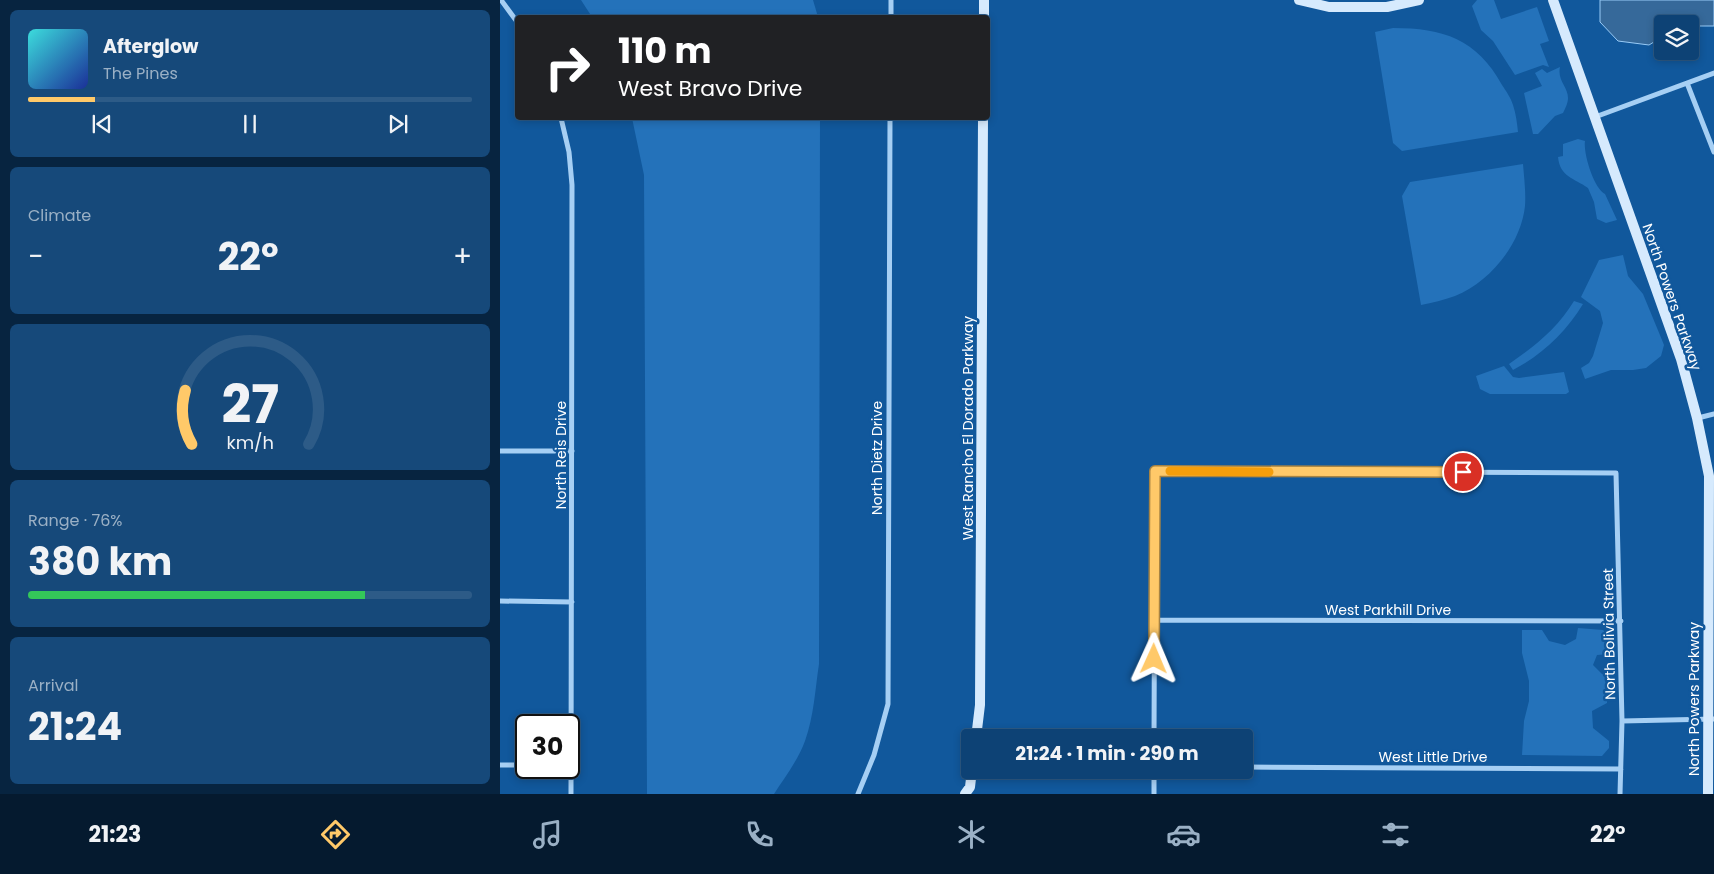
<!DOCTYPE html>
<meta charset="utf-8">
<style>
body{margin:0;font-family:Poppins,sans-serif;background:#16497a;color:#f1f3f6;height:100vh;display:flex;flex-direction:column;font-size:19px;white-space:nowrap}
*{box-sizing:border-box;margin:0}
p{font-size:16px;color:#9ab0c5}
.icon{flex:none;width:28px;height:28px;fill:none;stroke:currentColor;stroke-width:2;stroke-linecap:round;stroke-linejoin:round}
.map{position:relative;flex:1;overflow:hidden}
.sheet{display:flex;flex-direction:column;gap:10px;padding:10px;background:#072440;width:500px}
.sheet>*{flex:none}
.banner{position:absolute;left:15px;top:15px;width:475px;height:105px;border-radius:5px;box-shadow:0 2px 8px #0003,0 0 0 1px #2d5b87;background:#202124;color:#fff;overflow:hidden}
.tools{position:absolute;left:1154px;top:15px;display:grid;gap:10px}
.tools a{display:grid;place-items:center;width:45px;height:45px;border-radius:5px;background:#0d4275;box-shadow:0 2px 8px #0003,0 0 0 1px #2d5b87;font-size:25px}
.speed{position:absolute;left:15px;top:714px;display:flex;gap:10px;font-size:25px;font-weight:700;text-align:center}
.speed>*{display:grid;place-content:center;width:65px;height:65px;border-radius:50%;background:#0d4275;box-shadow:0 2px 8px #0003,0 0 0 1px #2d5b87;line-height:1}
.speed .limit{border:2px solid #111;border-radius:8px;background:#fff;color:#111}
.pin{position:absolute;display:grid;place-items:center;width:42px;height:42px;color:#fff;margin:-21px;border:2px solid #fff;border-radius:50%;box-shadow:0 1px 5px #0007}
.me{position:absolute;width:55px;margin:-28px;rotate:1deg;stroke-linejoin:round;filter:drop-shadow(0 0 4px #0008)}
.turn{display:flex;align-items:center;gap:18px;height:105px;padding:0 20px;font-size:22px}
.turn .icon{width:65px;height:65px;stroke-width:2.5}
.turn b{display:block;font-size:35px;line-height:42px}
.big{font-size:38px;font-weight:700;line-height:1.1}
.sheet .card{flex:1;display:flex;flex-direction:column;justify-content:center;gap:8px;min-width:0;padding:0 18px;border-radius:8px;background:#16497a}
.sheet .dial{align-items:center;gap:0}
.dial svg{height:130px;overflow:visible;fill:none;stroke:#2d5b87;stroke-width:7;stroke-linecap:round;text-anchor:middle}
.dial text{fill:#f1f3f6;stroke:none}
.song{display:flex;align-items:center;gap:15px}
.cover{width:60px;height:60px;border-radius:8px;background:linear-gradient(135deg,hsl(180 70% 55%),hsl(230 70% 35%))}
.played{height:5px;border-radius:2px;background:linear-gradient(90deg,#ffc969 15%,#2d5b87 15%)}
.keys{display:flex;justify-content:space-around;direction:ltr}
.heat{display:flex;justify-content:space-between;align-items:center;font-size:28px;direction:ltr}
.charge{height:8px;border-radius:4px;background:linear-gradient(90deg,#34c759 76%,#2d5b87 0)}
.trip{position:absolute;left:461px;top:729px;width:292px;height:50px;border-radius:5px;background:#0d4275;box-shadow:0 2px 8px #0003,0 0 0 1px #2d5b87;font-weight:700;line-height:50px;text-align:center}
.menu{display:flex;height:80px;justify-content:space-around;align-items:center;background:#051a2f;color:#9ab0c5}
.menu .icon{width:35px;height:35px}
.menu .current{color:#ffc969}
.menu b{font-size:22px;color:#f1f3f6}
main{display:flex;flex:1;min-height:0}
.map>svg:first-child{display:block}
</style>
<main>
<section class="sheet">
<div class="card">
<div class="song"><i class="cover"></i><div><b>Afterglow</b><p>The Pines</p></div></div>
<div class="played"></div>
<div class="keys"><svg class="icon" aria-label="previous" viewBox="0 0 24 24"><path d="M18 5L8 12l10 7zM5 5v14"/></svg><svg class="icon" aria-label="pause" viewBox="0 0 24 24"><path d="M8 5v14M16 5v14"/></svg><svg class="icon" aria-label="next" viewBox="0 0 24 24"><path d="M6 5l10 7-10 7zM19 5v14"/></svg></div>
</div>
<div class="card"><p>Climate</p>
<div class="heat"><a>−</a><b class="big">22°</b><a>+</a></div>
</div>
<div class="card dial"><svg viewBox="0 0 100 80">
<path d="M14 69A42 42 0 1 1 86 69"/>
<path d="M14 69A42 42 0 0 1 10 36" stroke="#ffc969"/>
<text x="50" y="56" font-size="32" font-weight="700">27</text>
<text x="50" y="72" font-size="11">km/h</text>
</svg></div>
<div class="card"><p>Range · 76%</p><b class="big">380 km</b><div class="charge"></div></div>
<div class="card"><p>Arrival</p><b class="big">21:24</b></div>
</section>
<div class="map">
<svg width="1214" height="794" viewBox="0 0 1214 794">
<rect width="100%" height="100%" fill="#11589c"/>
<!-- green -->
<path fill="#2472ba" d="M 81,0 L 313,0 L 318,17 L 92,17 Z
M 977,0 L 994,0 L 1001,19 L 1037,7 L 1049,41 L 1040,44 L 1049,67 L 1043,65 L 1015,75 L 993,41 L 981,30 L 972,6 Z
M 893,28 C 943,28 977,39 1002,85 C 1006,91 1011,98 1013,105 C 1016,114 1017,123 1018,132 L 902,151 L 893,143 L 875,32 Z
M 1060,67 C 1057,80 1068,87 1068,98 C 1068,103 1065,109 1063,113 L 1055,116 L 1038,134 L 1033,134 L 1024,93 L 1042,86 L 1035,73 L 1042,69 L 1047,73 Z
M 132,118 L 320,118 L 319,664 C 315,690 314,716 305,741 C 298,760 285,777 274,794 L 147,794 L 144,175 Z
M 1078,139 L 1085,141 C 1083,153 1094,189 1105,194 L 1117,220 L 1106,223 L 1097,219 L 1094,202 L 1088,188 C 1074,178 1060,177 1058,157 L 1063,156 L 1063,144 Z
M 1023,164 C 1024,177 1026,192 1025,206 C 1021,244 990,282 955,296 C 944,300 932,303 921,305 L 902,196 L 910,182 Z
M 1123,255 L 1128,276 L 1143,294 L 1162,340 L 1164,345 L 1161,356 L 1146,368 L 1133,370 L 1111,370 L 1085,379 L 1081,368 L 1089,363 L 1093,356 L 1103,323 L 1100,311 L 1081,297 L 1099,260 Z
M 1074,301 L 1083,304 C 1066,332 1042,355 1013,370 L 1009,364 C 1036,345 1057,329 1074,301 Z
M 1004,366 L 1013,377 L 1019,378 L 1064,372 L 1069,392 L 1066,394 L 990,394 L 980,389 L 976,376 Z
M 1078,628 L 1103,630 L 1110,638 L 1109,654 L 1097,655 L 1093,665 L 1102,674 L 1108,674 L 1107,703 L 1092,711 L 1093,728 L 1109,741 L 1109,748 L 1102,756 L 1022,755 L 1024,721 L 1029,701 L 1029,681 L 1022,653 L 1022,630 L 1042,630 L 1049,641 L 1065,645 L 1076,639 Z"/>
<!-- water -->
<path fill="#36699a" stroke="#98cbf7" d="M 1100,0 L 1214,0 L 1214,26 L 1190,26 L 1190,24 L 1162,24 L 1162,37 L 1149,45 L 1118,41 L 1100,22 Z"/>
<g fill="none" stroke-linecap="round" stroke-linejoin="round">
<!-- street -->
<path stroke="#a6cff4" stroke-width="5" d="M 1,0 L 18,23
M 391,18 L 391,0
M 1187,83 L 1214,152
M 1095,117 L 1214,73
M 61,118 L 69,152 L 72,185 L 71,794
M 1198,418 L 1214,414
M 0,451 L 72,451
M 0,601 L 72,602
M 655,620 L 1121,621
M 1122,721 L 1214,719
M 654,738 L 655,471 L 1116,473 L 1122,721 L 1120,794
M 0,765 L 26,765
M 745,767 L 1121,769
M 654,770 L 654,794
M 358,794 L 374,755 L 388,704 L 390,118"/>
<!-- secondary -->
<path stroke="#d6eafd" stroke-width="10" d="M 799,0 L 829,7 L 887,7 L 919,0
M 1053,0 L 1181,359 L 1197,418 L 1209,476 L 1208,794
M 484,18 L 484,0
M 476,738 L 480,705 L 483,118
M 465,794 L 470,787 L 472,770"/>
</g>
<g fill="none" stroke-linecap="round" stroke-linejoin="round">
<!-- route casing -->
<g stroke="#a68344" stroke-width="12">
<path id="route" d="M 654,659 L 655,471 L 963,472"/>
</g>
<!-- route -->
<use href="#route" stroke="#ffc969" stroke-width="9"/>
<!-- slow -->
<path stroke="#f59e0b" stroke-width="9" d="M 670,471 L 769,472"/>
</g>
<g text-anchor="middle" stroke-width="5" stroke-linejoin="round" paint-order="stroke">
<!-- street labels -->
<g font-size="14" fill="#fff" stroke="#11589c">
<text transform="translate(1172 297) rotate(71)" y="5">North Powers Parkway</text>
<text transform="translate(468 428) rotate(-90)" y="5">West Rancho El Dorado Parkway</text>
<text transform="translate(61 455) rotate(-90)" y="5">North Reis Drive</text>
<text transform="translate(377 458) rotate(-90)" y="5">North Dietz Drive</text>
<text x="888" y="615">West Parkhill Drive</text>
<text transform="translate(1109 634) rotate(-91)" y="5">North Bolivia Street</text>
<text transform="translate(1194 699) rotate(-90)" y="5">North Powers Parkway</text>
<text x="933" y="762">West Little Drive</text>
</g>
</g>
</svg>
<div class="tools">
<a><svg class="icon" aria-label="layers" viewBox="0 0 24 24"><path d="M12 4l9 5-9 5-9-5zM3 14l9 5 9-5"/></svg></a>
</div>
<div class="speed"><div class="limit">30</div></div>
<div class="pin" style="left:963px;top:472px;background:#d93025"><svg class="icon" aria-label="arrive" viewBox="0 0 24 24"><path d="M6 21V4h12l-3 4 3 4H6"/></svg></div>
<svg class="me" style="left:654px;top:659px" viewBox="-20 -20 40 40"><path d="M0-17L14 15 0 8-14 15z" fill="#ffc969" stroke="#fff" stroke-width="4"/></svg>
<div class="trip">21:24 · 1 min · 290 m</div>
<div class="banner">
<div class="turn"><svg class="icon" aria-label="right" viewBox="0 0 24 24"><path d="M7 20v-9h11M14 6l5 5-5 5"/></svg><div><b>110 m</b>West Bravo Drive</div></div>
</div>
</div>
</main>
<nav class="menu">
<b>21:23</b>
<svg class="icon current" aria-label="directions" viewBox="0 0 24 24"><path d="M12 3l9 9-9 9-9-9zM9 14v-3h6M13 9l2 2-2 2"/></svg>
<svg class="icon" aria-label="music" viewBox="0 0 24 24"><path d="M9 18V5l10-2v13"/><circle cx="6" cy="18" r="3"/><circle cx="16" cy="16" r="3"/></svg>
<svg class="icon" aria-label="phone" viewBox="0 0 24 24"><path d="M5 4h4l2 5-3 2q2 4 5 5l2-3 5 2v4C11 20 4 13 5 4z"/></svg>
<svg class="icon" aria-label="climate" viewBox="0 0 24 24"><path d="M12 3v18M4 7l16 10M4 17L20 7"/></svg>
<svg class="icon" aria-label="car" viewBox="0 0 24 24"><path d="M5 17H2v-5l4-1 3-4h7l3 4 3 1v5h-3M9 17h6M6 11h13"/><circle cx="7" cy="17" r="2"/><circle cx="17" cy="17" r="2"/></svg>
<svg class="icon" aria-label="filters" viewBox="0 0 24 24"><path d="M4 7h16M4 17h16"/><circle cx="9" cy="7" r="2"/><circle cx="15" cy="17" r="2"/></svg>
<b>22°</b>
</nav>
